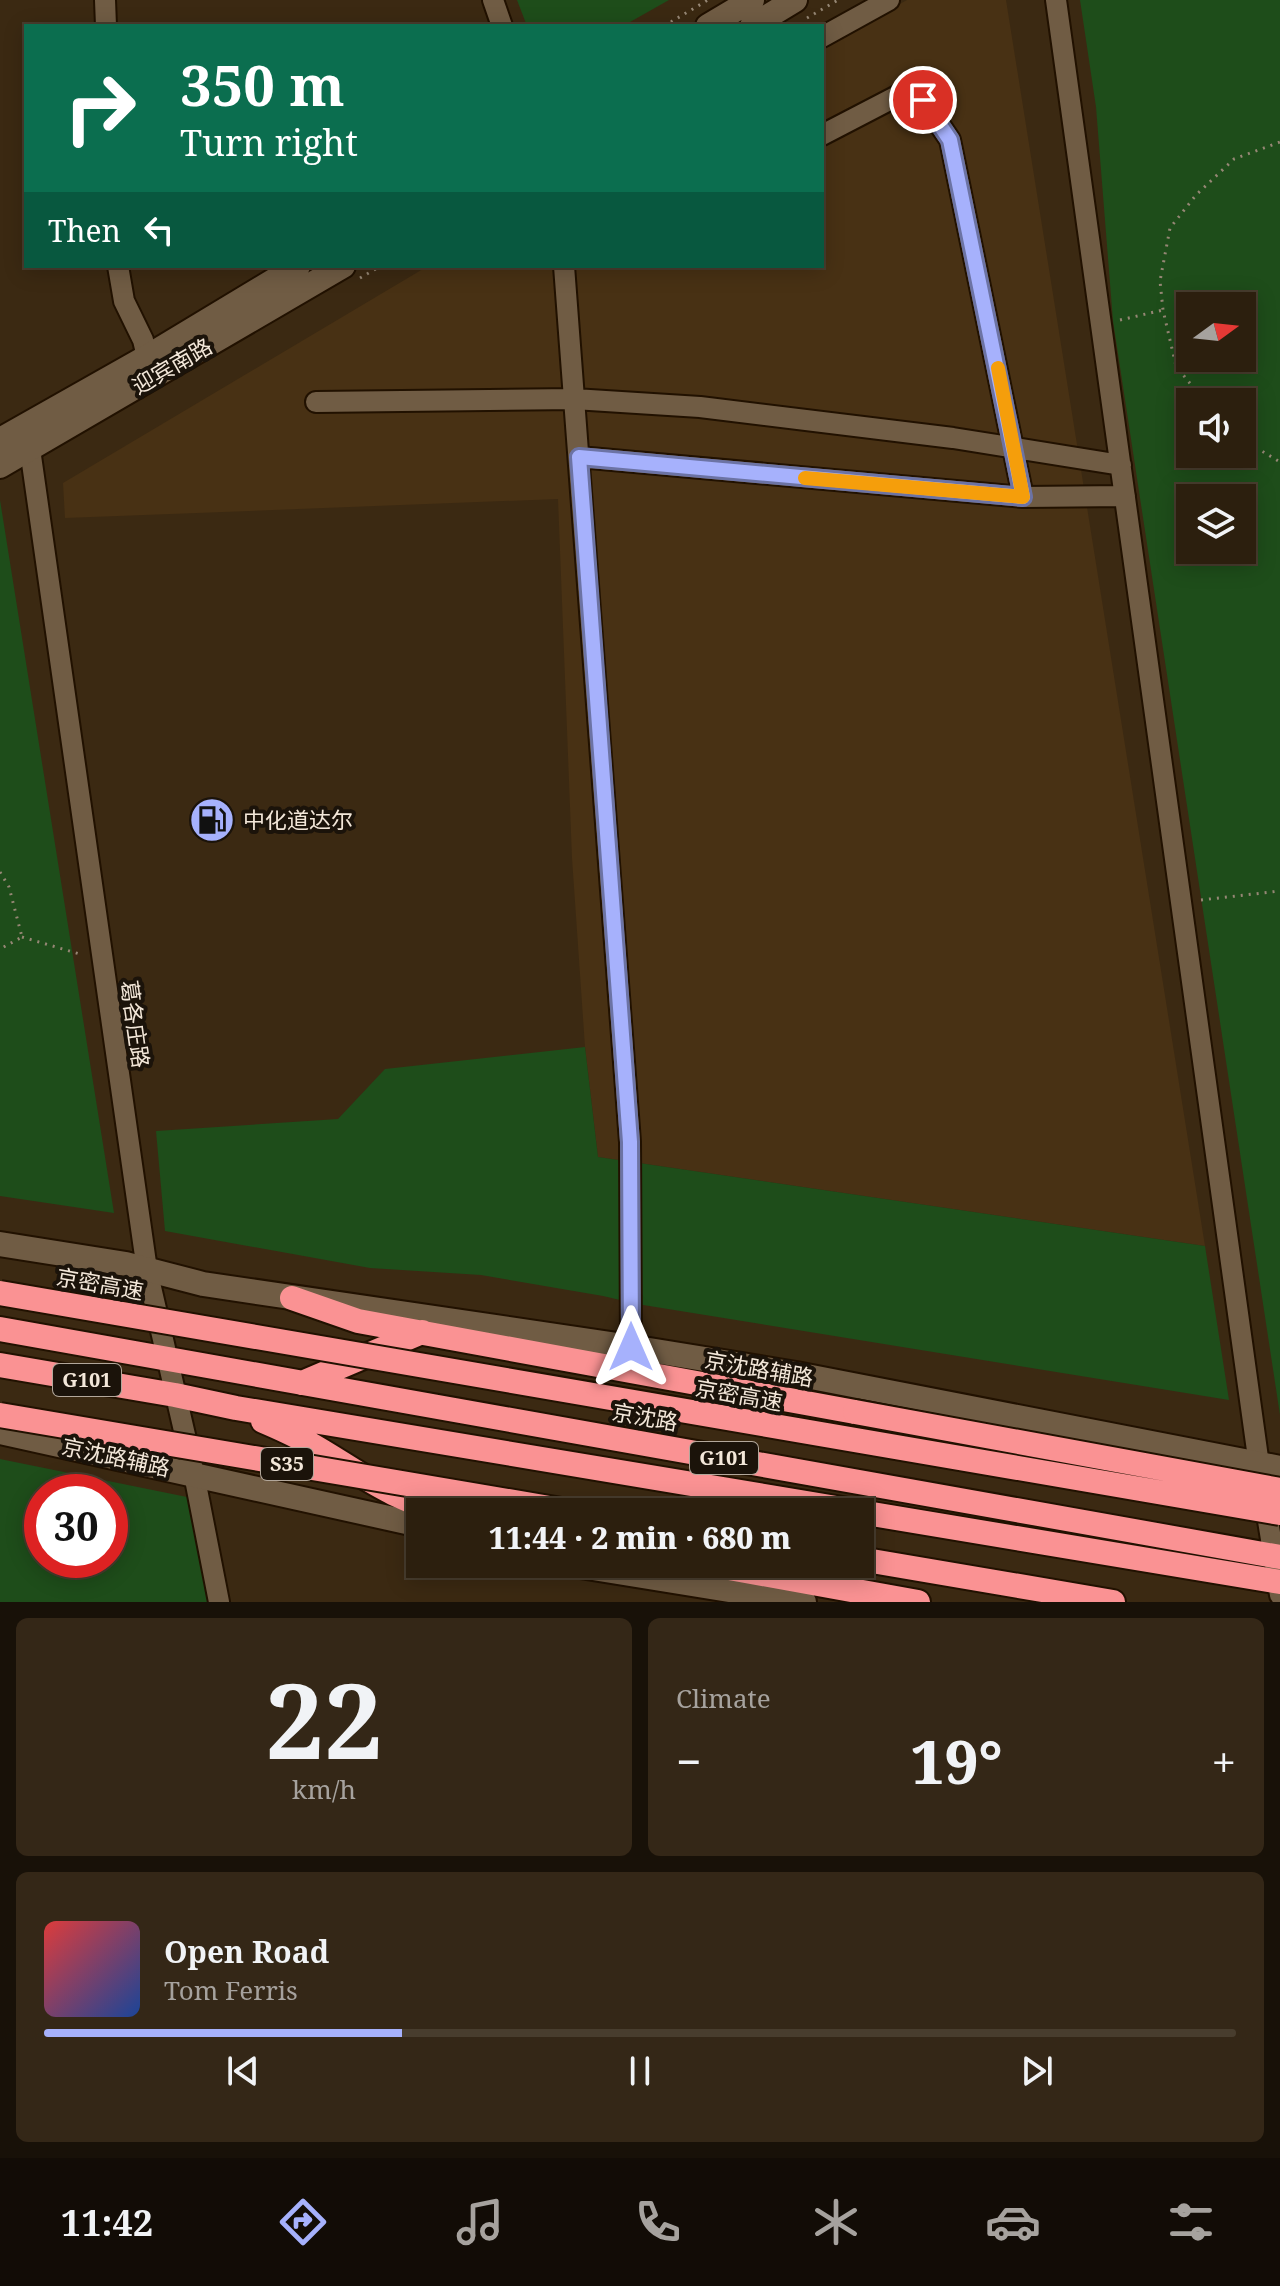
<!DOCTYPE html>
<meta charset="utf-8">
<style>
body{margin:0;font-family:"Noto Serif","Noto Sans SC",serif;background:#342717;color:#f1f3f6;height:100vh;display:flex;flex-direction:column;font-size:30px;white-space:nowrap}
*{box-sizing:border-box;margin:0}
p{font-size:26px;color:#a6a29e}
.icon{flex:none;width:44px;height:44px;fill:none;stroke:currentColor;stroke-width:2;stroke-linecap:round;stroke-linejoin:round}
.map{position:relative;height:1602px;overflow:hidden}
.details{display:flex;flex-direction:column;gap:16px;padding:16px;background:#181108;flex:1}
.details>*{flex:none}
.guide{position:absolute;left:24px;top:24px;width:800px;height:244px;border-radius:0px;box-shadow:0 4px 20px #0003,0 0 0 2px #483d2e;background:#0b6e4f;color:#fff;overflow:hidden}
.needle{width:52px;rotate:75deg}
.controls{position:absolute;left:1176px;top:292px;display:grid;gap:16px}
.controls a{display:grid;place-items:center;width:80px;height:80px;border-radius:0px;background:#2c1f0e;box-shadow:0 4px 20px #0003,0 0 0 2px #483d2e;font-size:40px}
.speed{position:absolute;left:24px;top:1474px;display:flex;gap:16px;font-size:40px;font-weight:700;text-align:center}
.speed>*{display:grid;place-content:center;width:104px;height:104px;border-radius:50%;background:#2c1f0e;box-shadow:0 4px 20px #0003,0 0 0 2px #483d2e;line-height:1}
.speed .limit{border:12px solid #d22;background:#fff;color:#111}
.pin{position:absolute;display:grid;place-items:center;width:68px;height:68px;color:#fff;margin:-34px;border:4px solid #fff;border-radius:50%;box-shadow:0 2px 8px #0007}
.me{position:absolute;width:88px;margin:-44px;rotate:0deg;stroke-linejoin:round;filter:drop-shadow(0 0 6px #0008)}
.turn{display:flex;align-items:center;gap:28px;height:168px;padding:0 24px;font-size:36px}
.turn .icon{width:104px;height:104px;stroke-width:2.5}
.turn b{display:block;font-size:56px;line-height:68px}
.then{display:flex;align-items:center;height:76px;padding:0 24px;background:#0003;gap:16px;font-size:30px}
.big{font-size:60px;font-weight:800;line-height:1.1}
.details .widget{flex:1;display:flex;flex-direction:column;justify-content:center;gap:12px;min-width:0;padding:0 28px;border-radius:12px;background:#342717}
.details .dial{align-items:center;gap:0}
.dial b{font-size:104px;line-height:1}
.song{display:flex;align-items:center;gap:24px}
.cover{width:96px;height:96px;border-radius:12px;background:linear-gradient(135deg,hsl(0 70% 55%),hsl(220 70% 35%))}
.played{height:8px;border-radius:4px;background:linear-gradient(90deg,#a6b1fc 30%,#483d2e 30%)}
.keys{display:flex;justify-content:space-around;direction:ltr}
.heat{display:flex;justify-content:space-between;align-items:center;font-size:44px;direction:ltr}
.details .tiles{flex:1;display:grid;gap:16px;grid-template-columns:1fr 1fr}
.widget:last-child{grid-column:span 2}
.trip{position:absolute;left:406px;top:1498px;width:468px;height:80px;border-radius:0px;background:#2c1f0e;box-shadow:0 4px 20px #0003,0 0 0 2px #483d2e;font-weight:800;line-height:80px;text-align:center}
.tab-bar{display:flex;height:128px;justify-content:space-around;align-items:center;background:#120c06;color:#a6a29e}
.tab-bar .icon{width:56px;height:56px}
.tab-bar .current{color:#a6b1fc}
.tab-bar b{font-size:36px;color:#f1f3f6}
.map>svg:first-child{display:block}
</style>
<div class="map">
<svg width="1280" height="1602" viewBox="0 0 1280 1602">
<rect width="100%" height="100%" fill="#3b2912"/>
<!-- built -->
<path fill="#483114" d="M 907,0 L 1006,0 L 1205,1246 L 598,1157 L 585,1047 L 572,858 L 558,499 L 65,518 L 63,483 L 428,266 L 822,266 L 822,47 Z"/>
<!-- green -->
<path fill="#1e4d1a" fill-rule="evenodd" d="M 517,0 L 669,0 L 623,26 L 527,26 Z
M 1080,0 L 1280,0 L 1280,1415 L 1113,321 L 1096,107 ZM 1190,306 L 1242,306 L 1242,358 L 1190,358 ZM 1190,402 L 1242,402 L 1242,454 L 1190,454 ZM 1190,498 L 1242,498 L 1242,550 L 1190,550 Z
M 0,500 L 114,1213 L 0,1196 Z
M 585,1047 L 598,1157 L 1205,1246 L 1229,1400 L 637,1304 L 603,1296 L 481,1275 L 370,1268 L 165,1231 L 156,1131 L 338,1119 L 385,1069 Z
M 0,1459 L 187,1497 L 208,1602 L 0,1602 ZM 110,1492 L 110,1560 L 42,1560 L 42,1492 Z"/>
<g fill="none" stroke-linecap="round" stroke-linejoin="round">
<!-- street casing -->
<g stroke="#211100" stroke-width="24">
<path id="street" d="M 105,0 L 106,26
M 493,0 L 502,26
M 1056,0 L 1259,1465 L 1280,1595
M 822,37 L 889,0
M 822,135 L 899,95 L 923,100 L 950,140 L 1023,497
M 118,266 L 124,301 L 143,340 L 147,357
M 564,266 L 630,1142 L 631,1347
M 316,402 L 574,399 L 700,407 L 953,438 L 1121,465
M 30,449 L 147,1270 L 194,1474 L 219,1602
M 579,457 L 1023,497 L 1125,496"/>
</g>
<!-- secondary casing -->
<g stroke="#211100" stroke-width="28">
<path id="secondary" d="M 708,26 L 752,0
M 752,26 L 795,0
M 0,440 L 147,357 L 298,266
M 0,466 L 343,266
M 0,1244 L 126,1264 L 203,1284 L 631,1347 L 796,1374 L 1280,1468
M 0,1432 L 420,1525
M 568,1564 L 804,1602"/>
</g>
<!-- highway casing -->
<g stroke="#211100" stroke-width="28">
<path id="highway" d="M 292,1298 L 358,1321 L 855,1412
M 0,1329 L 1280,1557
M 0,1365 L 175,1395 L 236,1408 L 1280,1582
M 302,1383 L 422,1332
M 263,1421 C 277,1427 291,1433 303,1440 C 353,1467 391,1502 450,1512
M 860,1559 L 1113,1602
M 707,1564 L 918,1602"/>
</g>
<!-- path -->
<path stroke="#968775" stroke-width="3" stroke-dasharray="2 6" stroke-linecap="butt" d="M 807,18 L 838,0
M 664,26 L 708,0
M 360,278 L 381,266
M 1120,320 L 1163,310
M 1205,402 L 1176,366 L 1163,310 L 1160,281 L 1170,228 L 1196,195 L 1234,159 L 1280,142
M 1242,439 L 1280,462
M 0,872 L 9,887 L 22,937 L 0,949
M 1201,900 L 1280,891
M 22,937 L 83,955"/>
<!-- street -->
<use href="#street" stroke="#705c44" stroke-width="20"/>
<!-- secondary -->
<use href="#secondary" stroke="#705c44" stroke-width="24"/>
<!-- highway -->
<use href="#highway" stroke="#fa9293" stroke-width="24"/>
<!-- highway-bridge casing -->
<g stroke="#211100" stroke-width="28" stroke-linecap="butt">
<path id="highway-bridge" d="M 0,1293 L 1280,1513
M 855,1412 L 1280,1490
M 0,1415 L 573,1512"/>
</g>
<!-- highway-bridge -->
<use href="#highway-bridge" stroke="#fa9293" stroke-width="24"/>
</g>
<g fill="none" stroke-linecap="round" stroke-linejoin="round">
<!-- route casing -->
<g stroke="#6c73a4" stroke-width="20">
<path id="route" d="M 631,1347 L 630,1142 L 579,457 L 1023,497 L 950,140 L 923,100"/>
</g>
<!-- route -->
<use href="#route" stroke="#a6b1fc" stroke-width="14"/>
<!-- slow -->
<path stroke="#f59e0b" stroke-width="14" d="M 805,478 L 1023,497 L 998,368"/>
</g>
<!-- icons -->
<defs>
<g id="fuel-disc" transform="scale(2.3)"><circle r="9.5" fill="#a6b1fc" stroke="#1b130a"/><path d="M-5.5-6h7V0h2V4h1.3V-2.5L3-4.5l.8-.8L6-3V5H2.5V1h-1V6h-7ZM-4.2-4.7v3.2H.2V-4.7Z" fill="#111"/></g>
</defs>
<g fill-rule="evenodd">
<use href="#fuel-disc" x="212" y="820"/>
</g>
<g text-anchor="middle" stroke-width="8" stroke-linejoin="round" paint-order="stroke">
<!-- shield labels -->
<g fill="#1b130a" stroke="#b2a79b" stroke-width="2">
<rect x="53" y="1364" width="68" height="32" rx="6"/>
<rect x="690" y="1442" width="68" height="32" rx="6"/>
<rect x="261" y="1448" width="52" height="32" rx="6"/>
</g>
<g font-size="20" font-weight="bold" fill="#f3e7d9">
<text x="87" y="1387">G101</text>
<text x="724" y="1465">G101</text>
<text x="287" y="1471">S35</text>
</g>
<!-- street labels -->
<g font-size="22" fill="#f3e7d9" stroke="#1b130a">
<text transform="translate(172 366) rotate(-30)" y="8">迎宾南路</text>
<text transform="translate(135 1024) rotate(82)" y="8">葛各庄路</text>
<text transform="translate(100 1284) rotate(10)" y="8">京密高速</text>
<text transform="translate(759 1369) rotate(10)" y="8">京沈路辅路</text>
<text transform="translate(739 1395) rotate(10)" y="8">京密高速</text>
<text transform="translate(645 1417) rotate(10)" y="8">京沈路</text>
<text transform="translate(116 1457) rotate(12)" y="8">京沈路辅路</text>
</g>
<!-- poi labels -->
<g font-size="22" fill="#f3e7d9" stroke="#1b130a" text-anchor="start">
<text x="243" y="828">中化道达尔</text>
</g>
</g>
</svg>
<div class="controls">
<a><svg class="needle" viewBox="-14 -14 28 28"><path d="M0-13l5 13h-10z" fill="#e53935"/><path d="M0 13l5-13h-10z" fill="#a6a29e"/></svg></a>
<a><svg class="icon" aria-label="sound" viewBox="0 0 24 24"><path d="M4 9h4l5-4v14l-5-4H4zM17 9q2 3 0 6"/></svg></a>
<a><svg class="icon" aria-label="layers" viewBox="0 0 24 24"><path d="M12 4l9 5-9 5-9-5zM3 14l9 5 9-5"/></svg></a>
</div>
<div class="speed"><div class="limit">30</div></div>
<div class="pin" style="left:923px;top:100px;background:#d93025"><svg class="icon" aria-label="arrive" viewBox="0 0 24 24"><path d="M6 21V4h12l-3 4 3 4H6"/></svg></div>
<svg class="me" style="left:631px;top:1347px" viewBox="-20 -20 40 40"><path d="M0-17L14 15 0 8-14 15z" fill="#a6b1fc" stroke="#fff" stroke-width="4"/></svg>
<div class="trip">11:44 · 2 min · 680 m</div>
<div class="guide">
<div class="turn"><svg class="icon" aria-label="right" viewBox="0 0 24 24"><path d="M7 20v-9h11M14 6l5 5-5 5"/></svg><div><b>350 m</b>Turn right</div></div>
<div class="then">Then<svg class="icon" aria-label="left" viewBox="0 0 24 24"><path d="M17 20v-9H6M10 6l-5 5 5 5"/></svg></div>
</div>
</div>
<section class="details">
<div class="tiles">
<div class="widget dial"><b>22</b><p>km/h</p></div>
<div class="widget"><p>Climate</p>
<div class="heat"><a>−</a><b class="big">19°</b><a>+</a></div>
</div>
<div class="widget">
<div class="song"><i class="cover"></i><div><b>Open Road</b><p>Tom Ferris</p></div></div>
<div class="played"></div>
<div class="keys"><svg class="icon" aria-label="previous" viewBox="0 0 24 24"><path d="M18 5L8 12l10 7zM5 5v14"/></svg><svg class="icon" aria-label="pause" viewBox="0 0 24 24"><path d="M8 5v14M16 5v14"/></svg><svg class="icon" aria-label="next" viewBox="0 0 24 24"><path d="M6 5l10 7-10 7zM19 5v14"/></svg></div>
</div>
</div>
</section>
<nav class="tab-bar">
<b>11:42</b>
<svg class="icon current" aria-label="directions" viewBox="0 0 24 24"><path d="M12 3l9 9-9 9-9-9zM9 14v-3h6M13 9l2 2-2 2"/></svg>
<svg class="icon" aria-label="music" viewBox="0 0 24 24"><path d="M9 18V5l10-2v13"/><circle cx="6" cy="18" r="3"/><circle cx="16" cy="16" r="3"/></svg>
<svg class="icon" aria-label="phone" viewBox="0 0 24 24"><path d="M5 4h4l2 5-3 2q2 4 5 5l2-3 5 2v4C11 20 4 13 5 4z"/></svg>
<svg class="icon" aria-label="climate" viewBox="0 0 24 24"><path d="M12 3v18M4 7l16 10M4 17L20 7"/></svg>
<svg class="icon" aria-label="car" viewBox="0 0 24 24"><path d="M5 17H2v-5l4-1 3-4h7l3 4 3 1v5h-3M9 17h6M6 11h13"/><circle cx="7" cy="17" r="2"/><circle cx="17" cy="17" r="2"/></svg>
<svg class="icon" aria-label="filters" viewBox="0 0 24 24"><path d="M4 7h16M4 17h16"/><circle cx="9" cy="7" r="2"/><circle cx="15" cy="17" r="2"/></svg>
</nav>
